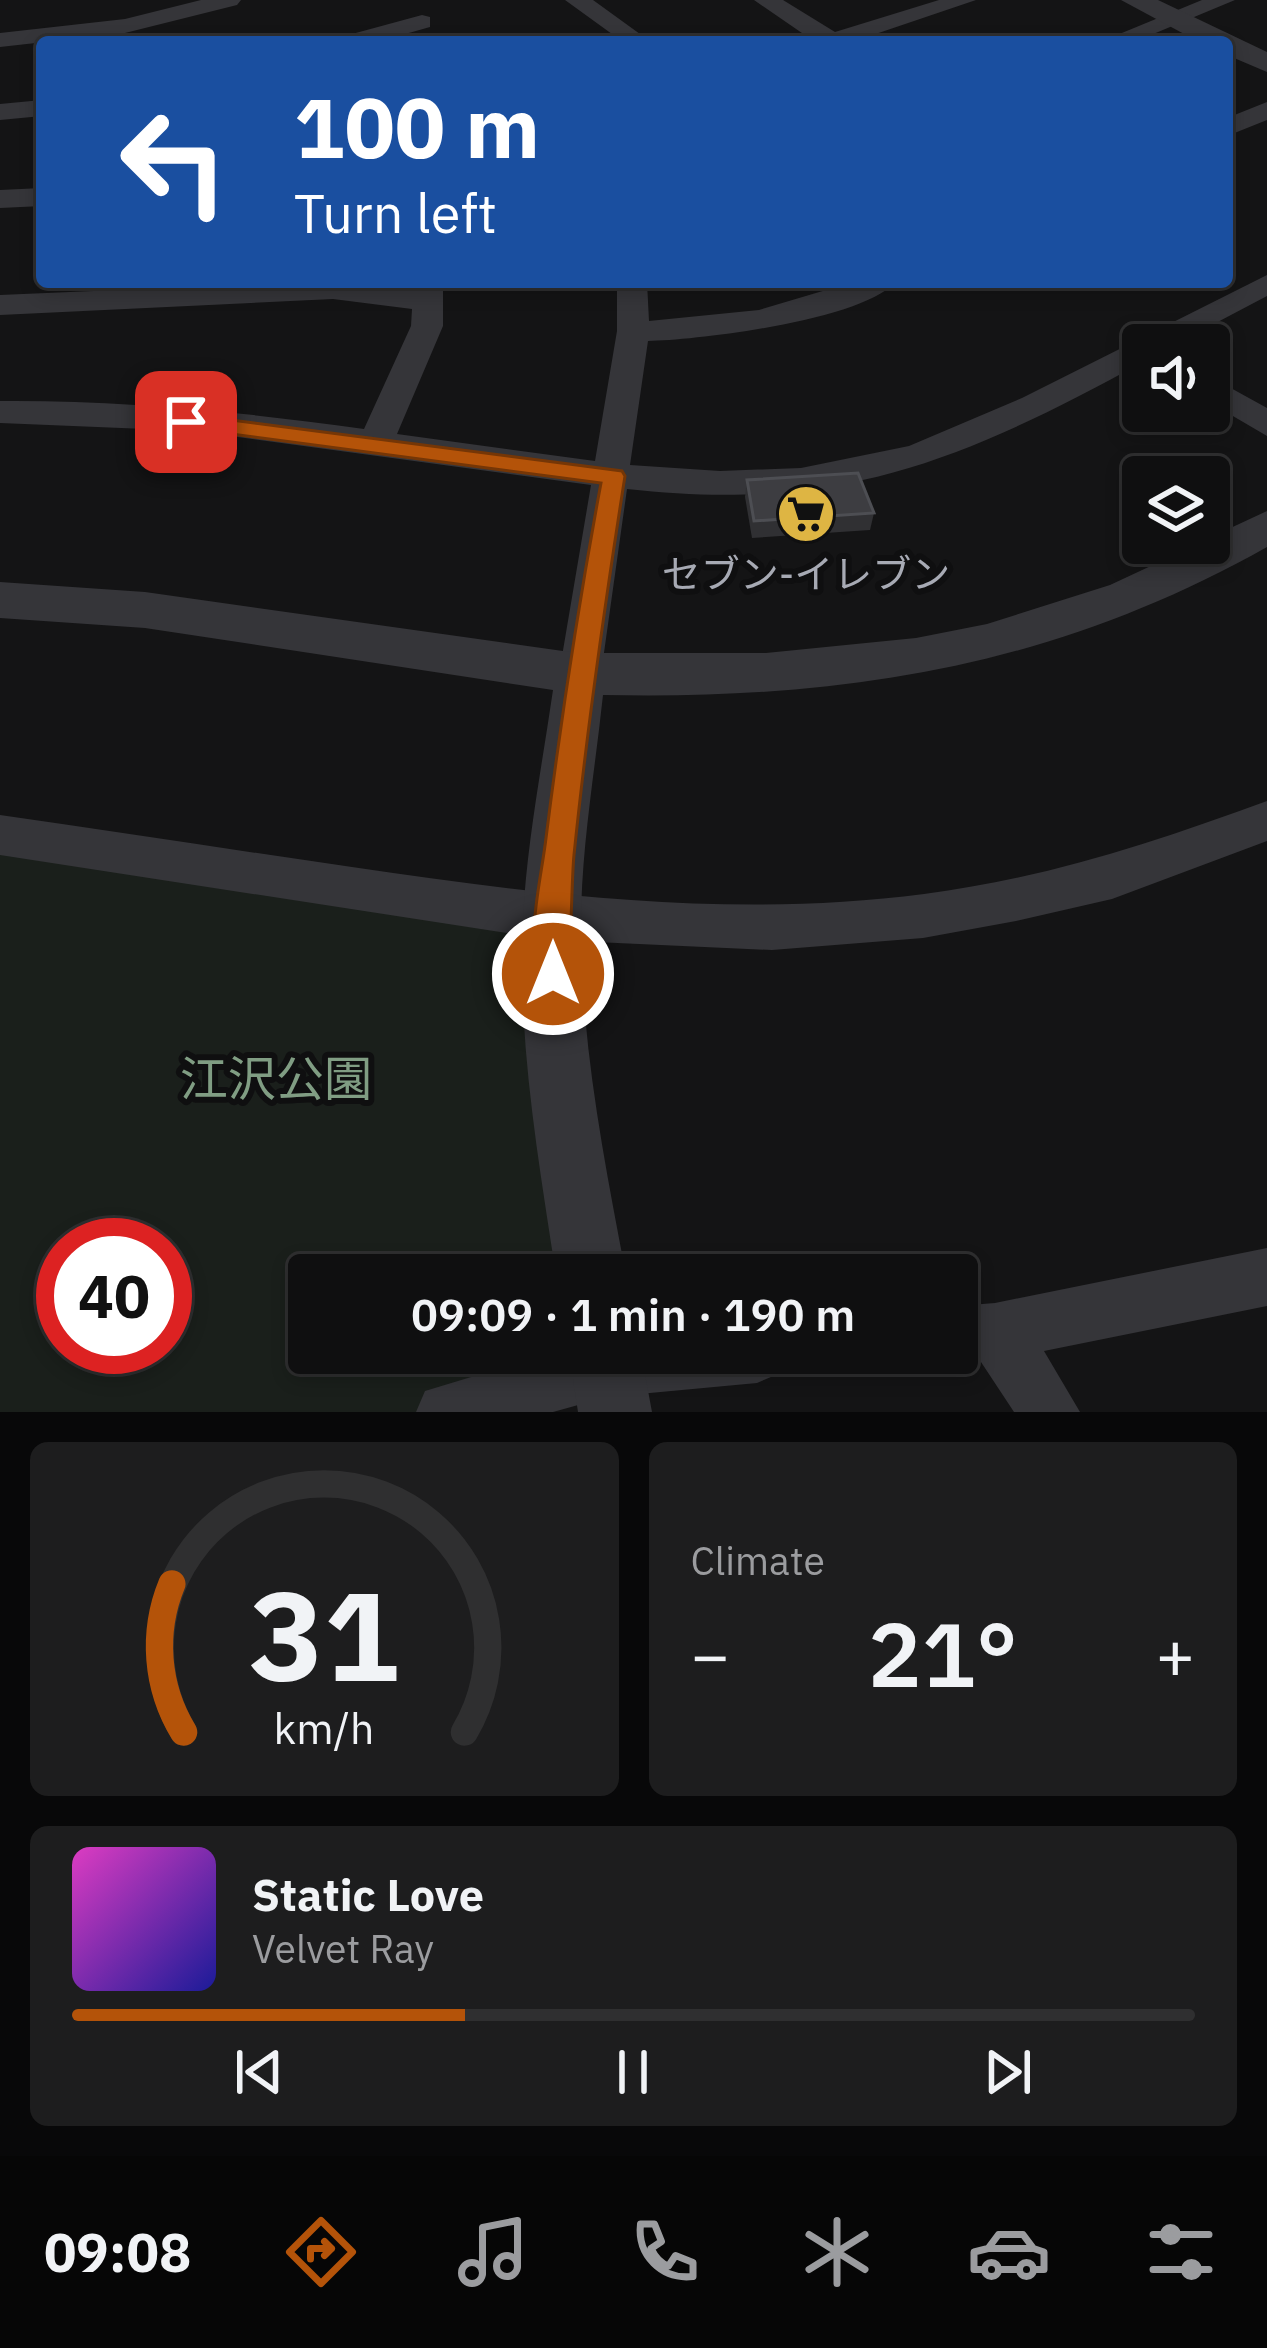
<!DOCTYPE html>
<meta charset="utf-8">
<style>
body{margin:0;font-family:"IBM Plex Sans","Noto Sans JP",sans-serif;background:#1d1d1e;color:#f1f3f6;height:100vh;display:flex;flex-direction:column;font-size:45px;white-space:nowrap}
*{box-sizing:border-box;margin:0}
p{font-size:39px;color:#9b9c9f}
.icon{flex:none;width:66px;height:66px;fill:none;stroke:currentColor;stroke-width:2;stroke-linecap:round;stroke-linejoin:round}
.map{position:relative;height:1412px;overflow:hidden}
.sheet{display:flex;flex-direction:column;gap:30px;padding:30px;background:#080809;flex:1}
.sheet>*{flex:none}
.guide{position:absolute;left:36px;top:36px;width:1197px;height:252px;border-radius:12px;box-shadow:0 6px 18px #0003,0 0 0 3px #2f2f30;background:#1a4fa0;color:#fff;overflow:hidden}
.tools{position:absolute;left:1122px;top:324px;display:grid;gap:24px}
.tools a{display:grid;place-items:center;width:108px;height:108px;border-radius:12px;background:#0f0f10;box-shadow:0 6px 18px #0003,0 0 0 3px #2f2f30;font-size:60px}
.speed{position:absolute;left:36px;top:1218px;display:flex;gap:24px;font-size:60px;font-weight:700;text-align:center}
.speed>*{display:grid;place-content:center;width:156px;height:156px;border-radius:50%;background:#0f0f10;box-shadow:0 6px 18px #0003,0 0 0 3px #2f2f30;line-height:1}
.speed .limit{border:18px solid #d22;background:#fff;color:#111}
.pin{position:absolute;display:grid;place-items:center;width:102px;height:102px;color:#fff;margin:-51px;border-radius:24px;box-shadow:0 6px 18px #0006}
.me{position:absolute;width:132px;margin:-66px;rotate:0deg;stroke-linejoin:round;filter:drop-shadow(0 0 9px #0008)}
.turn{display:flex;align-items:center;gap:42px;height:252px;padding:0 60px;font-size:54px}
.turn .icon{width:156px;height:156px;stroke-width:2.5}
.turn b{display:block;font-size:84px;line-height:102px}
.big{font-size:90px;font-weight:600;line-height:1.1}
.sheet .card{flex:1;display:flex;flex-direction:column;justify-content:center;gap:18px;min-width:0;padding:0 42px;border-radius:18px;background:#1d1d1e}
.sheet .dial{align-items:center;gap:0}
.dial svg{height:312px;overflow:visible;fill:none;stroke:#2f2f30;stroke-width:7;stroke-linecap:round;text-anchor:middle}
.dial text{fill:#f1f3f6;stroke:none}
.song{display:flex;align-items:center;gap:36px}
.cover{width:144px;height:144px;border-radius:18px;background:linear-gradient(135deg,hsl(310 70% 55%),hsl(240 70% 35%))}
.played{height:12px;border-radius:6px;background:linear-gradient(90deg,#b45309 35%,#2f2f30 35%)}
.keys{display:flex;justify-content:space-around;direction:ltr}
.heat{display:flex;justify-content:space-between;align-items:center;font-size:66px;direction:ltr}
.sheet .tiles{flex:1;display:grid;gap:30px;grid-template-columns:1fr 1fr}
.card:last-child{grid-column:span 2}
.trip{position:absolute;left:288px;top:1254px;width:690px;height:120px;border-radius:12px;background:#0f0f10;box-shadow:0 6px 18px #0003,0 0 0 3px #2f2f30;font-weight:600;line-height:120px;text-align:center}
.menu{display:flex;height:192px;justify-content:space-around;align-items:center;background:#060606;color:#9b9c9f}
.menu .icon{width:84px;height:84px}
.menu .current{color:#b45309}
.menu b{font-size:54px;color:#f1f3f6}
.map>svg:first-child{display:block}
</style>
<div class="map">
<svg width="1267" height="1412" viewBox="0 0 1267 1412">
<rect width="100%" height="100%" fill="#141415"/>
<!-- green -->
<path fill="#1a1f1b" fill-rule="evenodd" d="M 0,838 L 552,918 L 596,1275 L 309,1275 L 309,1353 L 605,1353 L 446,1412 L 0,1412 ZM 63,1245 L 165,1245 L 165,1347 L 63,1347 Z"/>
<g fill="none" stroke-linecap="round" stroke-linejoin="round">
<!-- minor -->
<path fill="#353539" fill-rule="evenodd" d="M 201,0 L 241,0 L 237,5 L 125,33 L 0,47 L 0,33 L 125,19 Z
M 565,0 L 593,0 L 651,42 L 623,42 Z
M 754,0 L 783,0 L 835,32 L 939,0 L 976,0 L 852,42 L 815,42 Z
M 1202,0 L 1235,0 L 1134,42 L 1100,42 Z
M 422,15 L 430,17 L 430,27 L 377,42 L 338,42 L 341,37 Z
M 42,100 L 42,116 L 0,120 L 0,104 Z
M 1267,102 L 1267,120 L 1227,136 L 1227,118 Z
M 42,188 L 42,206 L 0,208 L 0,190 Z
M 1267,275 L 1267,296 L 1174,345 L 1143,345 L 1143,362 C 962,461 838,513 627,489 L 601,674 L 595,686 L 580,690 L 565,686 L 559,674 L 591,485 L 194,431 L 0,423 L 0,401 C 123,400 243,412 364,429 L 411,326 L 412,309 L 333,299 L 0,315 L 0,295 L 304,282 L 412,290 L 413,282 L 443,282 L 443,326 L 397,434 L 595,461 L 617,331 L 617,282 L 647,282 L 649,321 L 759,310 L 853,282 L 895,282 C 863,320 699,340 648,341 L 630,465 L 720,471 L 801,468 L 909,446 L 1022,398 Z
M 1209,376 L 1267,408 L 1267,436 L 1209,402 Z
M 1267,801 L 1267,841 L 1112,899 L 1016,921 L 923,938 L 772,950 L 552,940 L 0,855 L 0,815 C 117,832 235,850 352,867 C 542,895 733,919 924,894 C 1047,878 1152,843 1267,801 Z
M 1267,1248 L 1267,1306 L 1044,1351 L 1080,1412 L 1014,1412 L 981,1362 L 957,1364 L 935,1353 L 957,1353 L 957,1306 L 995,1303 Z
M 550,1353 L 787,1353 L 778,1374 L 757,1383 L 607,1397 L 553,1412 L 416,1412 L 425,1391 Z"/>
<!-- tertiary -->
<path fill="#353539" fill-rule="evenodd" d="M 1121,0 L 1158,0 L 1267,52 L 1267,72 L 1227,55 L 1227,42 L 1199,42 Z
M 1267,511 L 1267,547 C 1054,667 844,700 603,695 C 595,771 581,848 581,926 C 581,1044 604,1159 626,1275 L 556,1275 C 538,1157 517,1038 523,918 C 527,841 542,766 553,690 L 145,628 L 0,618 L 0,582 L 145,592 L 577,653 L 766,653 L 916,638 L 987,624 L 1110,585 L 1200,543 L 1209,543 L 1209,538 Z
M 569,1353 L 641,1353 L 652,1412 L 578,1412 Z"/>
</g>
<!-- wall -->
<path fill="#303033" d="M 747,480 L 874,513 L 870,530 L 752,538 L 745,497 Z"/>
<!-- building -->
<path fill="#3d3d41" stroke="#4d4e53" stroke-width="3" d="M 858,473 L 874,513 L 754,521 L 747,480 Z"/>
<!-- route -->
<path fill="#b45309" stroke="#753606" stroke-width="3" d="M 186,414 L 622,471 L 625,476 C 605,603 587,728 574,855 C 571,884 572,965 564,984 L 553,989 L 541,984 C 524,944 541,881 546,838 C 561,719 579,601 601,483 L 178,427 L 178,416 Z"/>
<!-- icons -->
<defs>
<g id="supermarket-disc" transform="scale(3)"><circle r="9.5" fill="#deb543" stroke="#0f0f10"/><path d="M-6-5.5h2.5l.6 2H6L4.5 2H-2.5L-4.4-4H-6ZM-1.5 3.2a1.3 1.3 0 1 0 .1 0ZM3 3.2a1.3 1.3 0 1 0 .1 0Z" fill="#111"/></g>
</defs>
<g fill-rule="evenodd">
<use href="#supermarket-disc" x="806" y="514"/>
</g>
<g text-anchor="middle" stroke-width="12" stroke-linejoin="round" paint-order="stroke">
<!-- poi labels -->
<g font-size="39" fill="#a7aab4" stroke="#0f0f10">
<text x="806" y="588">セブン-イレブン</text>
</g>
<!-- near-park labels -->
<g font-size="48" fill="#809d83" stroke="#0f0f10">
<text x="276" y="1096">江沢公園</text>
</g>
</g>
</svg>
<div class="tools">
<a><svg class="icon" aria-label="sound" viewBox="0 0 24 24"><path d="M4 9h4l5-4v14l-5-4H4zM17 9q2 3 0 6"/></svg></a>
<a><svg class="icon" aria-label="layers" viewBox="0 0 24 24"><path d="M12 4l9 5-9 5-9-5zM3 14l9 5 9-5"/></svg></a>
</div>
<div class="speed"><div class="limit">40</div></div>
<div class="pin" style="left:186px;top:422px;background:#d93025"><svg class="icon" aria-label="arrive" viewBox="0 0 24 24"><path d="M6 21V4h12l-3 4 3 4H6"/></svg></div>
<svg class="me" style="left:553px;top:974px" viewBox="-20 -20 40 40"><circle r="17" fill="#b45309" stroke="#fff" stroke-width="3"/><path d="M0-11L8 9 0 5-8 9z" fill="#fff"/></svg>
<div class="trip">09:09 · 1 min · 190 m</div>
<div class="guide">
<div class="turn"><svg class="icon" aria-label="left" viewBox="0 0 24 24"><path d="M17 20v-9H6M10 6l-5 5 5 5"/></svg><div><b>100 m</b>Turn left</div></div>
</div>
</div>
<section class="sheet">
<div class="tiles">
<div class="card dial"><svg viewBox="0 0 100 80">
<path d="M14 69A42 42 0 1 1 86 69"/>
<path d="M14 69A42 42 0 0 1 11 31" stroke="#b45309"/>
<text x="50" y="56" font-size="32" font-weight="700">31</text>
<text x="50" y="72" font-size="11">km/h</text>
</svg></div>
<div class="card"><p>Climate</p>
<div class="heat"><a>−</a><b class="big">21°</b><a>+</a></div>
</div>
<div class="card">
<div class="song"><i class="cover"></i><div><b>Static Love</b><p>Velvet Ray</p></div></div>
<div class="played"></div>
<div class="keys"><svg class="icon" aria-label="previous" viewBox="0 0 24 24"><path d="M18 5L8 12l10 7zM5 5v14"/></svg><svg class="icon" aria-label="pause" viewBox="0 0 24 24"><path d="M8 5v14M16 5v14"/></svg><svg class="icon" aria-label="next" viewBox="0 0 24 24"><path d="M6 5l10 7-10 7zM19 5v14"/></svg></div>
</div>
</div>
</section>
<nav class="menu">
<b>09:08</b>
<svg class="icon current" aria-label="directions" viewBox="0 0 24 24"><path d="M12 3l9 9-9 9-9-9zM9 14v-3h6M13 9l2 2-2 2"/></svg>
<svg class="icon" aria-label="music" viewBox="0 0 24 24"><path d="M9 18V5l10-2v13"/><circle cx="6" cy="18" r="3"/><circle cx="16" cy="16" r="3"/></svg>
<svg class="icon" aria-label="phone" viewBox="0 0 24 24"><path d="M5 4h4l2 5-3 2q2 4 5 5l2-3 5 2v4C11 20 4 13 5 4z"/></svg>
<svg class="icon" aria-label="climate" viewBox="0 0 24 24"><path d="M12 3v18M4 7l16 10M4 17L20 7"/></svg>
<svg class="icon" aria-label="car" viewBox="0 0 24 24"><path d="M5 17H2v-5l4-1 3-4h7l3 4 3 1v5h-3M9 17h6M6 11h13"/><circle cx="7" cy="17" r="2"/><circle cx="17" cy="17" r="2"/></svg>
<svg class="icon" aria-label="filters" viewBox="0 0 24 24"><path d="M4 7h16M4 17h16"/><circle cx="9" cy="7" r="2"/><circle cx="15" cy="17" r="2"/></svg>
</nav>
